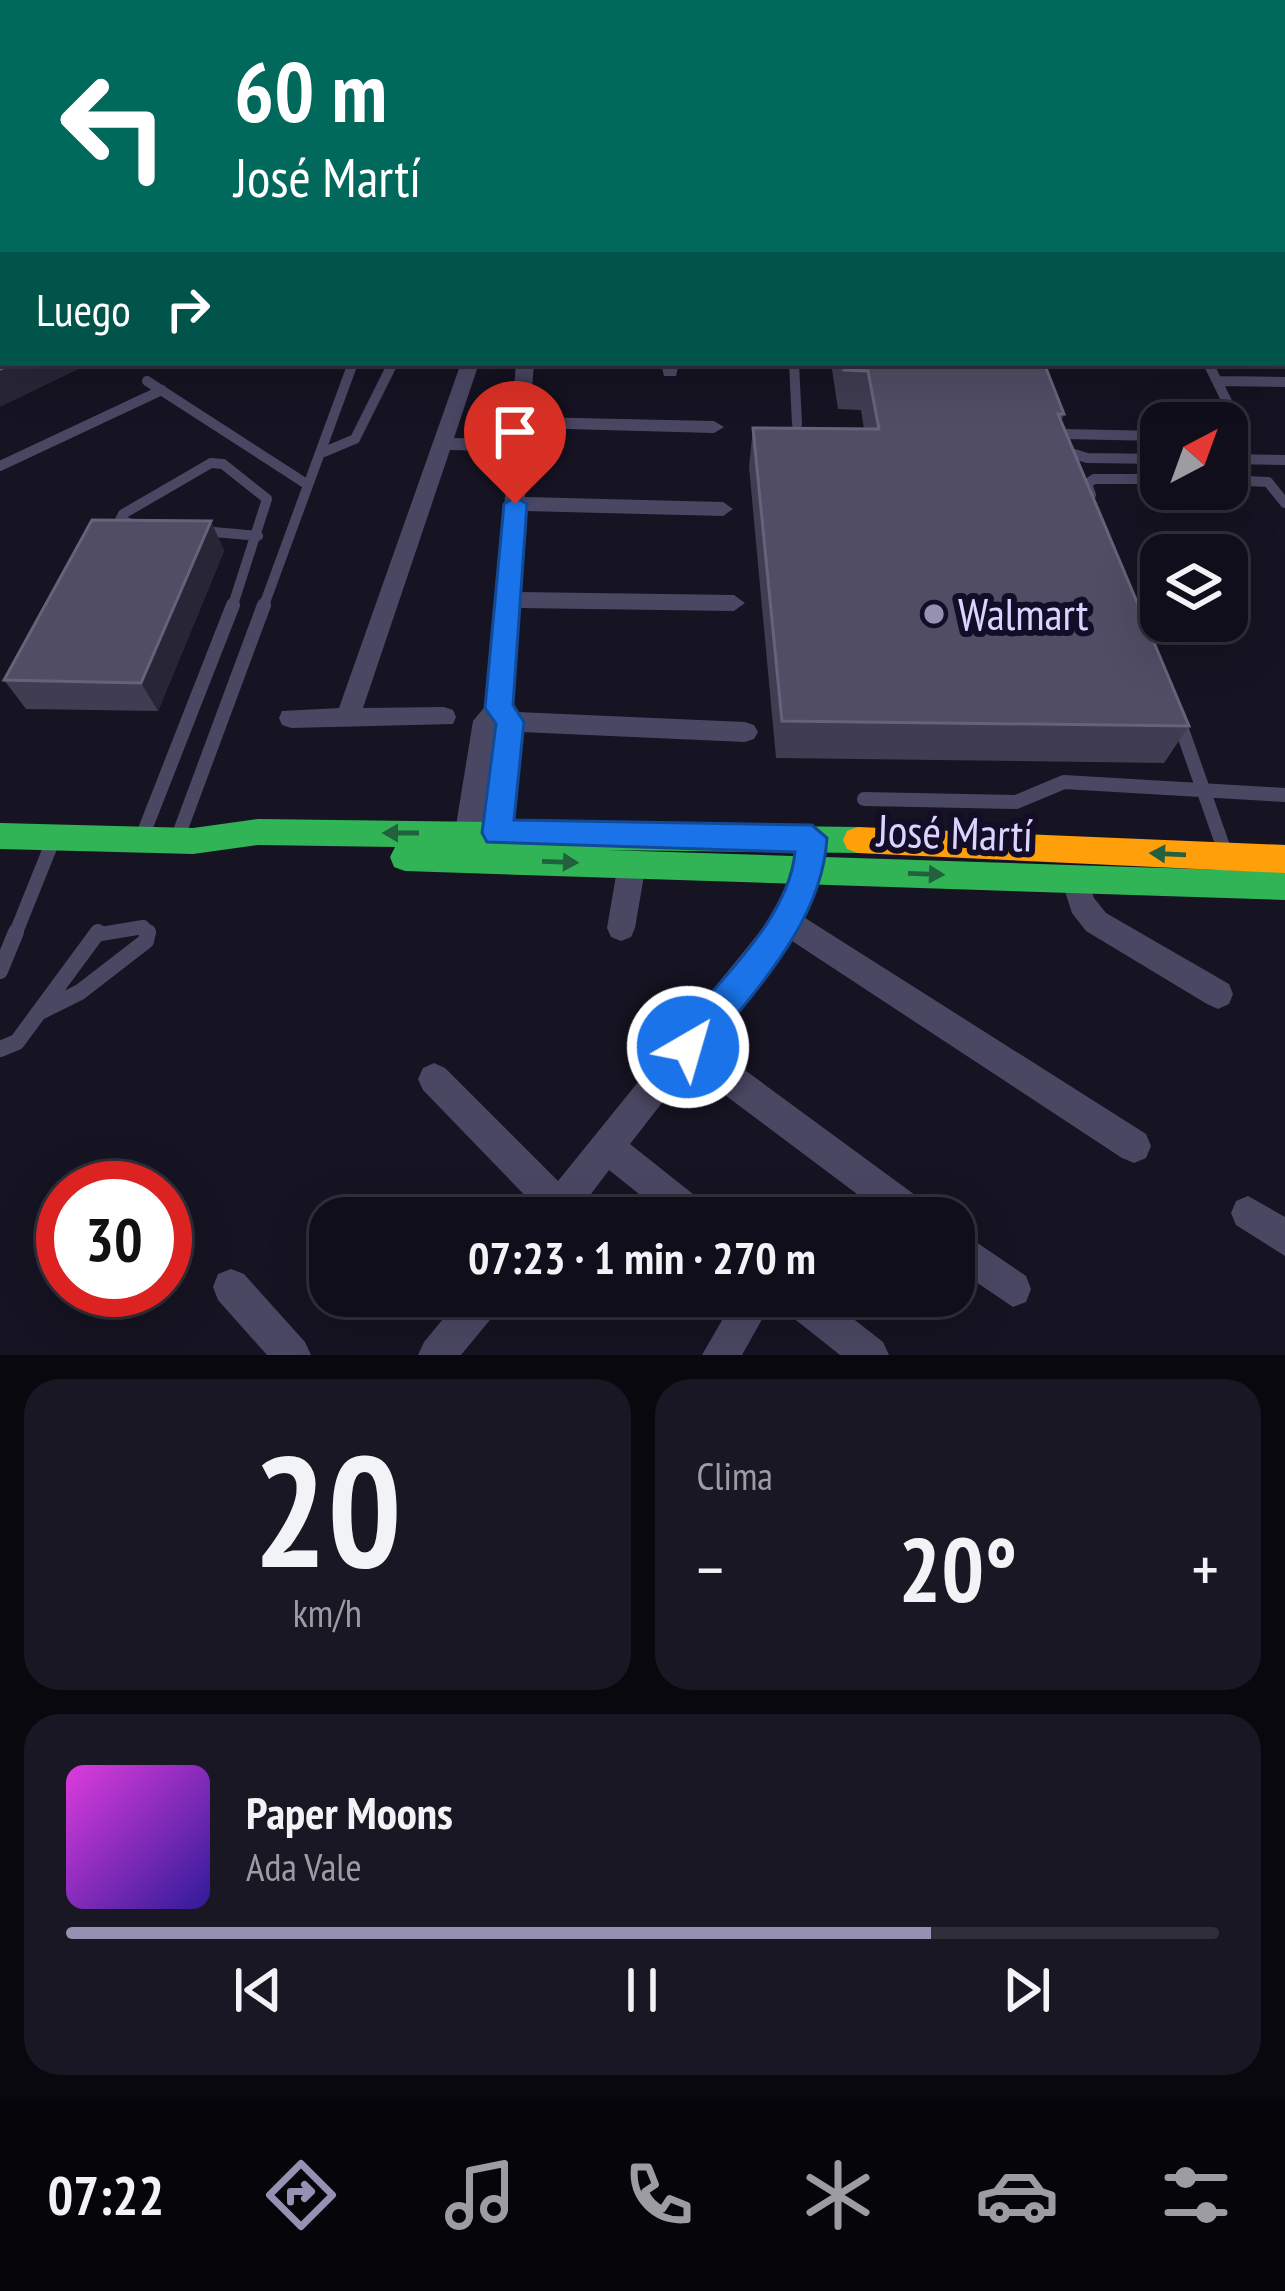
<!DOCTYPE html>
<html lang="es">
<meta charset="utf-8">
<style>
body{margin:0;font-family:"PT Sans Narrow",sans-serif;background:#191723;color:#f1f3f6;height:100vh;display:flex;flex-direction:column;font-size:45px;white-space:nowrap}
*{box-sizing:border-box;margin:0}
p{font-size:39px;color:#9c9ca2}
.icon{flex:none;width:66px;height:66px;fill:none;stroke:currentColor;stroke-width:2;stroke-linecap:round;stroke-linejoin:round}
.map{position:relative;height:1355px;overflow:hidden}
.side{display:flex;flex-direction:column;gap:24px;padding:24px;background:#09080e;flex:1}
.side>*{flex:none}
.guide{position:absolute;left:0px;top:0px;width:1287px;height:366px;box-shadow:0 12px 48px #0002,0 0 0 3px #302e39;background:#00695c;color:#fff;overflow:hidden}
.needle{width:78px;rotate:41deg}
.tools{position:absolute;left:1140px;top:402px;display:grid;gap:24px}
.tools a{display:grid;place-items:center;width:108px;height:108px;border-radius:24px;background:#100e1a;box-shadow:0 12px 48px #0002,0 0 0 3px #302e39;font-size:60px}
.speed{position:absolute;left:36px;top:1161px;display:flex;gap:24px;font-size:60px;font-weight:700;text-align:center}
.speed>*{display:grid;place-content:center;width:156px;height:156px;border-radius:50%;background:#100e1a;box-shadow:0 12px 48px #0002,0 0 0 3px #302e39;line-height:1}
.speed .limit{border:18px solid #d22;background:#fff;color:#111}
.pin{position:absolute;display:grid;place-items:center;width:102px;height:102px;color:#fff;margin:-123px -51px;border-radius:50% 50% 50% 0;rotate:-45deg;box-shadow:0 0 12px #0007}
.pin .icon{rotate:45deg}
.me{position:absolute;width:132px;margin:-66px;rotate:38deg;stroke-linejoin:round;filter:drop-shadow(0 0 9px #0008)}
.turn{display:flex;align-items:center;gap:42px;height:252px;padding:0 36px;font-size:54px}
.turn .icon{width:156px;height:156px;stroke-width:2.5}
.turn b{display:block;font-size:84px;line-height:102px}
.then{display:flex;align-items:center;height:114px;padding:0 36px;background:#0003;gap:24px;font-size:45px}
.big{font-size:90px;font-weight:700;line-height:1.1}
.side .card{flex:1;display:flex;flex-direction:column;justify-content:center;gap:18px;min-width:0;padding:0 42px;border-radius:36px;background:#191723}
.side .dial{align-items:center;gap:0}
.dial b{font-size:156px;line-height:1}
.song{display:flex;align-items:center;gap:36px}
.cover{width:144px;height:144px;border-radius:18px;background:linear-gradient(135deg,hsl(300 70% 55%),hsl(250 70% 35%))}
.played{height:12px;border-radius:6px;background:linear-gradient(90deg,#9690b2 75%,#302e39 75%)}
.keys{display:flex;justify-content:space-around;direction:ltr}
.heat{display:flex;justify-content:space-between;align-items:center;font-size:66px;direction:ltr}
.side .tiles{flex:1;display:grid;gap:24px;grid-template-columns:1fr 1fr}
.card:last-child{grid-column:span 2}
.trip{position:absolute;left:309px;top:1197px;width:666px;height:120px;border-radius:36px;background:#100e1a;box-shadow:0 12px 48px #0002,0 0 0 3px #302e39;font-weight:700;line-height:120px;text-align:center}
.tabs{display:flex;height:192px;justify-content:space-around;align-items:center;background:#06060a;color:#9c9ca2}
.tabs .icon{width:84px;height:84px}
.tabs .selected{color:#9690b2}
.tabs b{font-size:54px;color:#f1f3f6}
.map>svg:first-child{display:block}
</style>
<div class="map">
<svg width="1285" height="1355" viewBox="0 0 1285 1355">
<rect width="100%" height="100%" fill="#161322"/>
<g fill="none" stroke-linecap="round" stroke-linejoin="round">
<!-- path -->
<path stroke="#445364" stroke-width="3" stroke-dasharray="3 4.5" stroke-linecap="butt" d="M 339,0 L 349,3"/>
<!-- lane-far2 -->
<path stroke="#4a4763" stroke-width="10" d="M 794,363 L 797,424
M 1208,363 L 1241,430 L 1227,437
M 147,381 L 308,485
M 1218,381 L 1285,382
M 1062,434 L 1161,436
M 1066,445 L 1068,452 L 1087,458 L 1161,459
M 324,452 L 355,439 L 393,363
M 1227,459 L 1285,460
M 0,466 L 162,390
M 1227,480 L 1268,482 L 1285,503
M 1091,495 L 1087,484 L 1094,479 L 1161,479
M 135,525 L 120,520 L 123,514 L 211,463 L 223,464 L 267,499 L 232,608
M 203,531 L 258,536
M 263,608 L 353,363"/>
<!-- lane-far1 -->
<path stroke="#4a4763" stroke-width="14" d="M 1179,721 L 1224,849
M 864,799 L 1016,802 L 1064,782 L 1285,795
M 144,832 L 233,605
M 179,834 L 264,605
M 15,935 L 52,843
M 95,935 L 143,927 L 147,935"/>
<!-- lane -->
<path stroke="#4a4763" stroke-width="16" d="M 0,971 L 16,932
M 38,1013 L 80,992 L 146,941 L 148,932
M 0,1049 L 17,1042 L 98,932"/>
<!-- street -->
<path fill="#4a4763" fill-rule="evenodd" d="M 3,173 L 3,181 L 0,182 L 0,174 Z
M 461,363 L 479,363 L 454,438 L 510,439 L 516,363 L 534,363 L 530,417 L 714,421 L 724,427 L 714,433 L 530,428 L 525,497 L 723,502 L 733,509 L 723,516 L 524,511 L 519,592 L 734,595 L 745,603 L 734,611 L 518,608 L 511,705 L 517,712 L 745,722 L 754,725 L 758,732 L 754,739 L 745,742 L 521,732 L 511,844 L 507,852 L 497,856 L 487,852 L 483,844 L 496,731 L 481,844 L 477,852 L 467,856 L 457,852 L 453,844 L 473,721 L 487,704 L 509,451 L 450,450 L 363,708 L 444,707 L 453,710 L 456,717 L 453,724 L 291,728 L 282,725 L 279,718 L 282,711 L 339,708 Z
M 661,363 L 679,363 L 676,376 L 664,376 Z
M 810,847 L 820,850 L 824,859 L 802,916 L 1146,1134 L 1151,1146 L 1146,1158 L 1134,1163 L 1122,1158 L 789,939 L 708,1043 L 930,1206 L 935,1218 L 889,1218 L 689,1068 L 630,1144 L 708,1206 L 713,1218 L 669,1218 L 609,1170 L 573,1218 L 533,1218 L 537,1208 L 423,1090 L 418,1079 L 423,1068 L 434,1063 L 445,1068 L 558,1181 L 775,913 L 800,850 Z
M 632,852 L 642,855 L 646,864 L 635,928 L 631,937 L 621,941 L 611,937 L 607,928 L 618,864 L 622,855 Z
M 1075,867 L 1085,870 L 1094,898 L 1106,913 L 1229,984 L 1233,994 L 1229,1004 L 1218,1009 L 1207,1004 L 1086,931 L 1072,913 L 1061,879 L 1065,870 Z
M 1248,1196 L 1285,1217 L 1285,1256 L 1236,1225 L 1231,1213 L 1236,1201 Z
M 954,1227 L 1026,1276 L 1031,1289 L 1026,1302 L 1013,1307 L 954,1267 Z
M 231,1269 L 244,1274 L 305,1342 L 311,1355 L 267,1355 L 218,1300 L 213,1287 L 218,1274 Z
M 462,1296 L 504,1296 L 499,1309 L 461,1355 L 418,1355 L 424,1342 Z
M 736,1296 L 775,1296 L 742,1355 L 702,1355 Z
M 777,1296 L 824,1296 L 883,1342 L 889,1355 L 840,1355 L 782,1309 Z"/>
<!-- fast -->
<path fill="#30b455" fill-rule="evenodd" d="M 838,0 L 905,0 L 834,3 Z
M 1004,0 L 1024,0 L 1027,3 L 1007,3 Z
M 1107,0 L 1119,0 L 1121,3 L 1109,3 Z
M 1143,0 L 1156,0 L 1158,3 L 1145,3 Z
M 1284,7 L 1285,8 L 1285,16 L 1284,15 Z
M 258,819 L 858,827 L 869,831 L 873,840 L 869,849 L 858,853 L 606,850 L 1285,872 L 1285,900 L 405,871 L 394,867 L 390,857 L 395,847 L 258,845 L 193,854 L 0,849 L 0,823 L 193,828 Z"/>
<!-- slow -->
<path fill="#ff9f0a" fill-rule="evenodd" d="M 0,0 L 179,0 L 183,3 L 3,3 L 0,7 Z
M 1284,189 L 1285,189 L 1285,200 L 1284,200 Z
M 858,827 L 1285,845 L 1285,873 L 858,853 L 847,849 L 843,840 L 847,831 Z"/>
<!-- jam -->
<path fill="#e5322d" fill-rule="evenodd" d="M 1284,144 L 1285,145 L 1285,155 L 1284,154 Z"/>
</g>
<!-- wall -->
<path fill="#403c51" d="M 831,363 L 1044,363 L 1064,414 L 1061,422 L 1189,726 L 1164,763 L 776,758 L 749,467 L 753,428 L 864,429 L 861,410 L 838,409 Z
M 211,521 L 224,551 L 158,711 L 26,709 L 4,680 Z"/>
<!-- shaded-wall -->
<path fill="#282536" d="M 0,55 L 3,55 L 3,82 L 0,83 Z
M 3,230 L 3,262 L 0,263 L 0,231 Z
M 14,363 L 91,363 L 0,407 L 0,369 Z
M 211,521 L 224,551 L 158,711 L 141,683 Z"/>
<!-- building -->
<path fill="#504d64" stroke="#66627c" stroke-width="3" d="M 759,1 L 767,3 L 574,3 Z
M 0,17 L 3,19 L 3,55 L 0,55 Z
M 3,188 L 3,230 L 0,231 L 0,189 Z
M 0,282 L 3,284 L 3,363 L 14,363 L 0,369 Z
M 843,363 L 1044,363 L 1064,414 L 1058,414 L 1189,726 L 782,721 L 753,428 L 879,429 L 868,371 L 844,370 Z
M 92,520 L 211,521 L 141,683 L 4,680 Z"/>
<!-- one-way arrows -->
<defs><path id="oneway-solid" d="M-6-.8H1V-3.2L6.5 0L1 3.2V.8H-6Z" transform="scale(3)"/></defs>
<g fill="#22603e">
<use href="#oneway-solid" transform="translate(401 833) rotate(-180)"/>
<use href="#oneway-solid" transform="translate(1168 854) rotate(-177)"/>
<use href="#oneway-solid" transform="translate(560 862) rotate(2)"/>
<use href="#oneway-solid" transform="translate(926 874) rotate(2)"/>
</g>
<!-- route -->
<path fill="#1a73e8" stroke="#114b97" stroke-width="3" d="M 515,497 L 527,504 L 513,705 L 524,722 L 514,820 L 812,825 L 827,838 C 822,925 751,994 700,1060 L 688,1065 L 675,1060 L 670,1047 L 675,1035 C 716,983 789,920 795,852 L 487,842 L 482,833 L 496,724 L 485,708 L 504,504 Z"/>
<!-- markers -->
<circle fill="#9690b2" stroke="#130d28" stroke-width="4.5" cx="934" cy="614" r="12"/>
<g text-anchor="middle" stroke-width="12" stroke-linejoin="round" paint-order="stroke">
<!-- poi labels -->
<g font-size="45" fill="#dbd4ff" stroke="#130d28" text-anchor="start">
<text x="958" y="630">Walmart</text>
</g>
<!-- street labels -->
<g font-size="45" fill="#dbd4ff" stroke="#130d28">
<text transform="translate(955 833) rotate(2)" y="16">José Martí</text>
</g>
</g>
</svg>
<div class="tools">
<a><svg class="needle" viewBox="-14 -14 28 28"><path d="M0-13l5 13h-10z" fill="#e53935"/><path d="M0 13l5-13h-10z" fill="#9c9ca2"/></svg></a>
<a><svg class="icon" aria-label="layers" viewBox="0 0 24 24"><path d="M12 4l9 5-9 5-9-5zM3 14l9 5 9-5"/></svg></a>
</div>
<div class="speed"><div class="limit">30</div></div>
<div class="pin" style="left:515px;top:504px;background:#d93025"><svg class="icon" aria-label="arrive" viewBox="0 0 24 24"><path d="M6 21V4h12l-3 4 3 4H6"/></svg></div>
<svg class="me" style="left:688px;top:1047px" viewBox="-20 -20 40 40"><circle r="17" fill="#1a73e8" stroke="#fff" stroke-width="3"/><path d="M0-11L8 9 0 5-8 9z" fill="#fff"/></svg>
<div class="trip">07:23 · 1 min · 270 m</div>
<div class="guide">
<div class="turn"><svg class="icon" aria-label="left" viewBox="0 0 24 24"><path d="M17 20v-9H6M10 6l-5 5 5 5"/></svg><div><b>60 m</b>José Martí</div></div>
<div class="then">Luego<svg class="icon" aria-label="right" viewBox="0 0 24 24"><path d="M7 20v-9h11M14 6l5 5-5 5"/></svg></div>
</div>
</div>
<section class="side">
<div class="tiles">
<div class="card dial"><b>20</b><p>km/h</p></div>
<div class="card"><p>Clima</p>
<div class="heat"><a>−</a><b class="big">20°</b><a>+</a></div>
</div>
<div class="card">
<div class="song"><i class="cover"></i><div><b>Paper Moons</b><p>Ada Vale</p></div></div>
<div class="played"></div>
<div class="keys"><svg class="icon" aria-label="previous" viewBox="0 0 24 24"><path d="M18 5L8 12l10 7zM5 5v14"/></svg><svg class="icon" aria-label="pause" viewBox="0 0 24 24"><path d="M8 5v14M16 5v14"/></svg><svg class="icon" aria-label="next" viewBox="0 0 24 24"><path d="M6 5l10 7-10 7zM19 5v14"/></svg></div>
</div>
</div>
</section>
<nav class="tabs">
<b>07:22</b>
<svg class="icon selected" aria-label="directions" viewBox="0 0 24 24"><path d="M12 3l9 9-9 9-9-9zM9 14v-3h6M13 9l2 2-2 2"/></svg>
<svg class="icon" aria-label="music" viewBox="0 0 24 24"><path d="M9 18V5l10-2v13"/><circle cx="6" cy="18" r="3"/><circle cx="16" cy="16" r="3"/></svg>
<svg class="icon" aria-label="phone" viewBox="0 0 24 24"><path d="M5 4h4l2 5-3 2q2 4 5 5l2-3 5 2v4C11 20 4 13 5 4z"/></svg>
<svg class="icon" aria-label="climate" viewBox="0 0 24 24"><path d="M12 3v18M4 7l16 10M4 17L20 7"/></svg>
<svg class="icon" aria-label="car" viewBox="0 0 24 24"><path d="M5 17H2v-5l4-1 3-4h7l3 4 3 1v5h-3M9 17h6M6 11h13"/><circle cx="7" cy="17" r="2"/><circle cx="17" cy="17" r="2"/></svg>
<svg class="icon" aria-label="filters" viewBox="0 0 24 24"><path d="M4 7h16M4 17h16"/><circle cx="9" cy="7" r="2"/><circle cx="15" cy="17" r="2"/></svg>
</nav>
